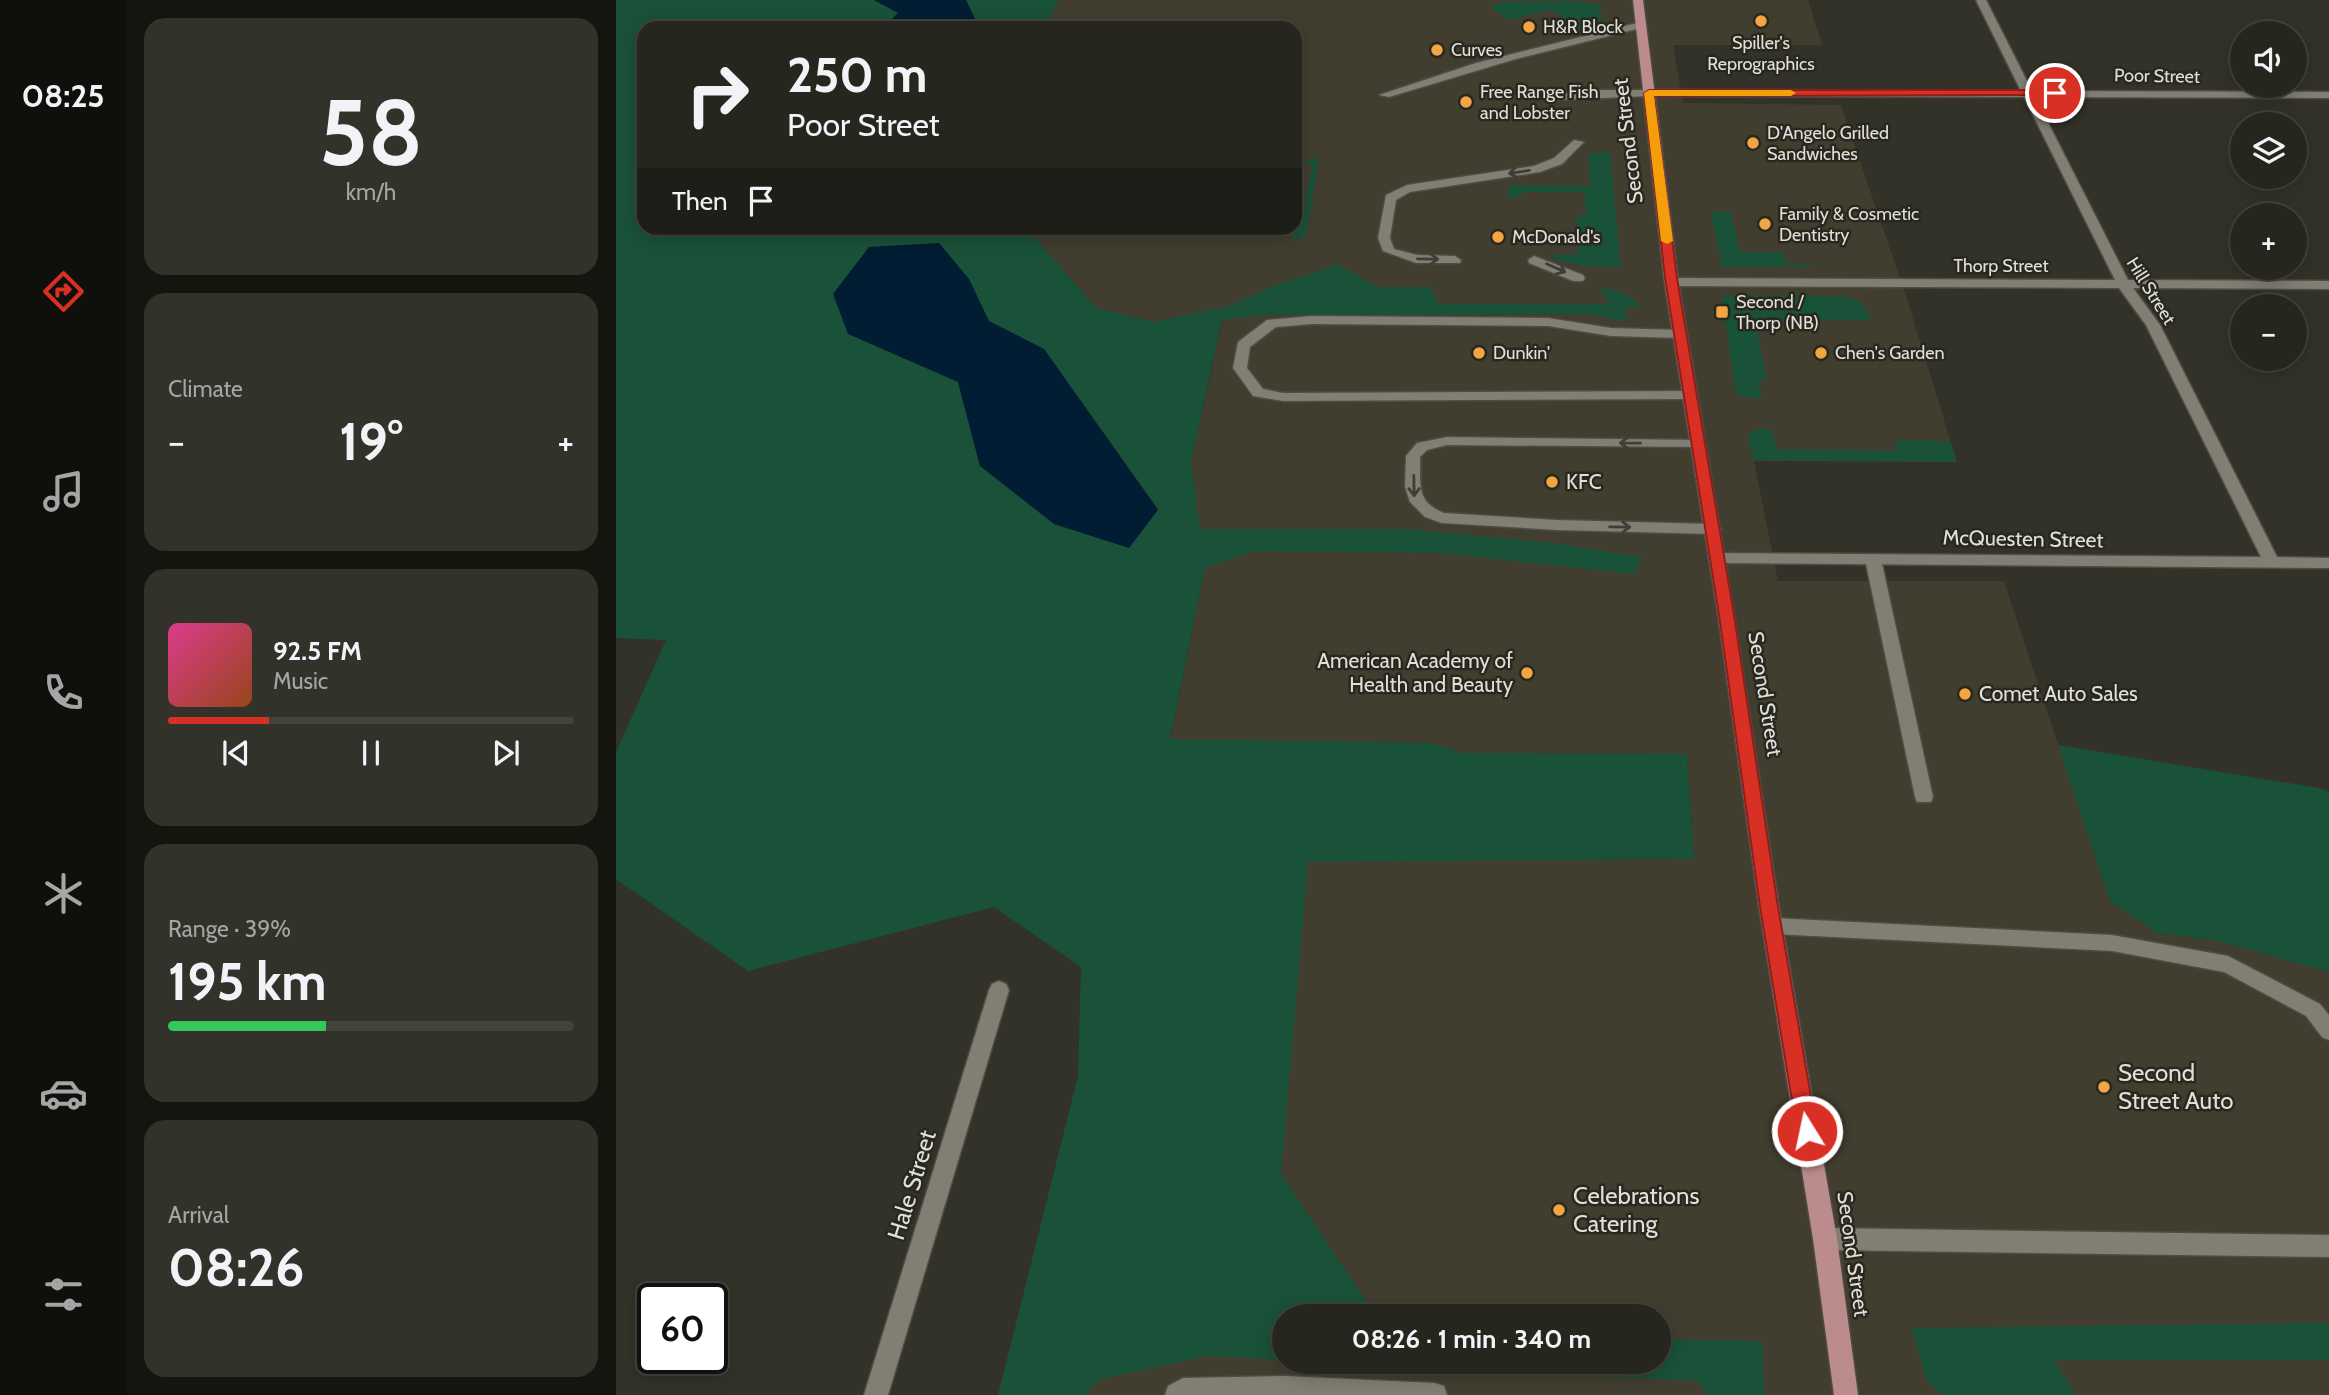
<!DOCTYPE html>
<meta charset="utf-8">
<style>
body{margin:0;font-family:Cabin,sans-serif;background:#32322b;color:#f1f3f6;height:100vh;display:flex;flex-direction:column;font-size:26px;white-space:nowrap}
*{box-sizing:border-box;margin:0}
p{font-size:23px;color:#a4a5a4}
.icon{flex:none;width:38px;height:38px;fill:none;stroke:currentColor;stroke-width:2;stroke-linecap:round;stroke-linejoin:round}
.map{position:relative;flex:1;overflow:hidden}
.panel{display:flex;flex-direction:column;gap:18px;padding:18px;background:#151510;width:490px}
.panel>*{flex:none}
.banner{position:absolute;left:21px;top:21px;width:665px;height:214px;border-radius:21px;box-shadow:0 4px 18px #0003,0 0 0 2px #42433c;background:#26261e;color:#f1f3f6;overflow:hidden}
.fabs{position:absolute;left:1614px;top:21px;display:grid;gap:14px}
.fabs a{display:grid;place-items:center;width:77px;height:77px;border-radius:50%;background:#26261e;box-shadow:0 4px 18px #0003,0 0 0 2px #42433c;font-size:35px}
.speed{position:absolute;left:21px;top:1283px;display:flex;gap:14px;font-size:35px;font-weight:700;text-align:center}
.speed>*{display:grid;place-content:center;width:91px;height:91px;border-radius:50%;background:#26261e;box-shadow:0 4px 18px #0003,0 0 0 2px #42433c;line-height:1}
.speed .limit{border:4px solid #111;border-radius:10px;background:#fff;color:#111}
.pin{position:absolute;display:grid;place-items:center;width:60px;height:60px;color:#fff;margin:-30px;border:4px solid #fff;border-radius:50%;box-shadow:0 2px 7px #0007}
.me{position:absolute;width:77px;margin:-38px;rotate:350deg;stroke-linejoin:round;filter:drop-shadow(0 0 5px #0008)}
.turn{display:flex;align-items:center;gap:24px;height:147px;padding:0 35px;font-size:32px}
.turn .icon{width:91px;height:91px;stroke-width:2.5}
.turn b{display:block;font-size:49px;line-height:60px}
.then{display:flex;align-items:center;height:66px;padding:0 35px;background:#0003;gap:14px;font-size:26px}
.big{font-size:52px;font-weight:800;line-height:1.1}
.panel .tile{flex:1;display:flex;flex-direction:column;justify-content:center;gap:10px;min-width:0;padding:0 24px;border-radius:21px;background:#32322b}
.panel .dial{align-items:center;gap:0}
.dial b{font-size:91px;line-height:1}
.song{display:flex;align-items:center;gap:21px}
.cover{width:84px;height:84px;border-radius:10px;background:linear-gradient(135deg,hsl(330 70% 55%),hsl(20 70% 35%))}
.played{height:7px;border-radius:4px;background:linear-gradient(90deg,#d93025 25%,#42433c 25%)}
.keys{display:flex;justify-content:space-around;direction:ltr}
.heat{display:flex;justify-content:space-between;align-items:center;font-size:38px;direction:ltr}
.charge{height:10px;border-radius:5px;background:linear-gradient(90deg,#34c759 39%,#42433c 0)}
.trip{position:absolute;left:656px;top:1304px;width:399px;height:70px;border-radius:35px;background:#26261e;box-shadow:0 4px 18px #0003,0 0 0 2px #42433c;font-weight:800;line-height:70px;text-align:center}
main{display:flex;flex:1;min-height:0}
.dock{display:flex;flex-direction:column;width:126px;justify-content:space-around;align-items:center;background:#0f0f0c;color:#a4a5a4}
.dock .icon{width:49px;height:49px}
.dock .current{color:#d93025}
.dock b{font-size:32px;color:#f1f3f6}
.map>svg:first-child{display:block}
</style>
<main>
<nav class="dock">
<b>08:25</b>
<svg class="icon current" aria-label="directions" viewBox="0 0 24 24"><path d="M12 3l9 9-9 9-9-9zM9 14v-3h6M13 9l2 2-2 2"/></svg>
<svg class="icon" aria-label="music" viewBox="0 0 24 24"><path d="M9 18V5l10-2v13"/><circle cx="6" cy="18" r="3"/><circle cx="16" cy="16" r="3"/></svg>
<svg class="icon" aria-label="phone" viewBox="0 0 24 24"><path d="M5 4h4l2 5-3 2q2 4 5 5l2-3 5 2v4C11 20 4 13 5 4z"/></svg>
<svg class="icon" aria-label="climate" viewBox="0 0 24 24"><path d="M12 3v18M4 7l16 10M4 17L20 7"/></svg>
<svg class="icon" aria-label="car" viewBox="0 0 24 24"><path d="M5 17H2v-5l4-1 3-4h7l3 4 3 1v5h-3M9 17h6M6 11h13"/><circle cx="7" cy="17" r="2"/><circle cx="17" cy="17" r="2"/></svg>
<svg class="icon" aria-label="filters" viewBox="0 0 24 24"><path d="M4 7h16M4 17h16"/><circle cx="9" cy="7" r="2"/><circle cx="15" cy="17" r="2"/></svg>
</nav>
<section class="panel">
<div class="tile dial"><b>58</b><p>km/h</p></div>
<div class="tile"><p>Climate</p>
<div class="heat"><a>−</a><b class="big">19°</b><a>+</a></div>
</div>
<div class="tile">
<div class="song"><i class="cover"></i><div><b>92.5 FM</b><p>Music</p></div></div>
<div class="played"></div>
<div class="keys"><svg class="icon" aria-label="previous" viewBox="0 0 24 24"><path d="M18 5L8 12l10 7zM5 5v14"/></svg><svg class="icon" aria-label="pause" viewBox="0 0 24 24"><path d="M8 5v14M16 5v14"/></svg><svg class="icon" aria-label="next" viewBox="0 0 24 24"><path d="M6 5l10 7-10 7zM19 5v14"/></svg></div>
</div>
<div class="tile"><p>Range · 39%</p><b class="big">195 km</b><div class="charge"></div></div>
<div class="tile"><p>Arrival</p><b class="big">08:26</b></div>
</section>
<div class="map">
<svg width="1713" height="1395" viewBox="0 0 1713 1395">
<rect width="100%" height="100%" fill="#333228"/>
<!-- built -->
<path fill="#413e2f" d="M 443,0 L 1192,0 L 1206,45 L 1057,45 L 1067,103 L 1225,105 L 1291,299 L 1341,462 L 1138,461 L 1162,581 L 1388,581 L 1494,901 L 1541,933 L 1603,941 L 1713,972 L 1713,1395 L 382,1395 L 668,1331 L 668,1362 L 1043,1362 L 1043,1316 L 711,1316 L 751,1302 L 665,1174 L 669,1110 L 691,862 L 1078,859 L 1071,754 L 846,753 L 815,743 L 554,740 L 589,568 L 575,462 L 609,308 L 537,322 L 479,307 L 411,228 L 679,228 L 679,28 L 428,28 Z"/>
<!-- green -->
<path fill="#1a5139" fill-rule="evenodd" d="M 0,0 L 258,0 L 282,13 L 270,25 L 261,28 L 28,28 L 28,228 L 411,228 L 479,307 L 537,322 L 609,307 L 663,284 L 722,264 L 761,287 L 815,287 L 822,304 L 993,304 L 984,288 C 1002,290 1014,293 1026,307 L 1011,307 L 1010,322 L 975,314 L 649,315 L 606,320 L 575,462 L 584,529 L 790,529 L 938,543 L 1026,557 L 1018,574 L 825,553 L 638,551 L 589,568 L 554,739 L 815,743 L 846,753 L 1071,754 L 1078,859 L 692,862 L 665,1174 L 751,1302 L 783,1316 L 668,1316 L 668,1360 L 593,1356 L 484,1379 L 469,1395 L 382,1395 L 462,1076 L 465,967 L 378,907 L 132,971 L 0,879 L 0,752 L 50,640 L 0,638 ZM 353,279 L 372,321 L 428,349 L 542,509 L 364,466 L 342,382 Z
M 350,0 L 443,0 L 428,28 L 359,28 L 359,19 Z
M 956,1 L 984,5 L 986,20 L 964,29 L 936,10 L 892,20 L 873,6 L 889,2 Z
M 986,152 L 994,153 L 1005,267 C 977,267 955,267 929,255 L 963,254 L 960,215 L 970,215 L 968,192 L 906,192 L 905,197 L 892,197 L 893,185 L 974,186 L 972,158 L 976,153 Z
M 700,158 L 703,160 L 690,237 L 679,239 L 668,228 L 679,228 L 679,217 L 688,216 L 696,163 L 680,165 Z
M 1095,212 L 1115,212 L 1124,252 L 1167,252 L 1170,263 L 1213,266 L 1106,267 Z
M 1106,295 L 1227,296 C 1243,299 1250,304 1254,320 L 1139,320 L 1151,380 L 1142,381 L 1146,397 L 1140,399 L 1120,395 Z
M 1145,428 L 1156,430 L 1161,449 L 1280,451 L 1279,440 L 1334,441 L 1341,462 L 1137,460 L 1132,434 Z
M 1442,745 L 1703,788 L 1713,792 L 1713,972 L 1603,941 L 1541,933 L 1494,901 Z
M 1713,1323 L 1713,1360 L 1438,1360 L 1460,1395 L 1327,1395 L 1311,1382 L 1296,1328 Z
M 1043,1339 L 1146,1341 L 1148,1395 L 1092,1395 L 1081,1381 L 699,1362 L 1043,1362 Z"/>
<!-- water -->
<path fill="#011d33" d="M 258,0 L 350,0 L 359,19 L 359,28 L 261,28 L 270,25 L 282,13 Z
M 323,243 L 353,279 L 373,321 L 428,349 L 542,510 L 513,548 L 438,524 L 364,466 L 342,382 L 232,334 L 217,294 L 253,247 Z"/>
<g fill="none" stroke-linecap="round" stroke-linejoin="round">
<!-- lane casing -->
<g stroke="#4e4d45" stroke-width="3">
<path id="lane" d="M 1025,22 L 1029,23 L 1029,27 L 900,59 L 773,97 L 763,95 L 860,63 Z
M 986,90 L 1033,90 L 1039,93 L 1033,96 L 940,100 L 934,97 L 940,94 Z
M 958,140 L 968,142 L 946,164 L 924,172 L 794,192 L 780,200 L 774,238 L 778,249 L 801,255 L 839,256 L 845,260 L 844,263 L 800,263 L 767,251 L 762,238 L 770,195 L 791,185 L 918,166 L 938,158 Z
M 918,256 L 967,275 L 969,278 L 967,281 L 957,281 L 913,263 L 912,260 Z
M 696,316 L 932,318 L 995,328 L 1064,330 L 1071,334 L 1064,338 L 995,336 L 932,326 L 696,324 L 660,327 L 634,347 L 631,368 L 647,389 L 667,393 L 1075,391 L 1082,395 L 1075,399 L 667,401 L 637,396 L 617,368 L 622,342 L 651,320 Z
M 831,437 L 1087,440 L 1089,443 L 1087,446 L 1082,447 L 831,445 L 811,450 L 804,457 C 805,483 799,502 828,513 L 941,520 L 1097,524 L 1105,529 L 1097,534 L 941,530 L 826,523 L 809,517 L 794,502 L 789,487 L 790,456 L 801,443 Z
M 1257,554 L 1265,559 L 1317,797 L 1315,802 L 1301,802 L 1299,797 L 1249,559 Z
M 1157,918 L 1496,935 L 1612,956 L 1704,1004 L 1713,1015 L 1713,1040 L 1706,1037 L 1690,1016 L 1608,972 L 1496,951 L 1157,934 L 1150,932 L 1147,926 L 1150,920 Z
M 1209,1228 L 1713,1235 L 1713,1257 L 1209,1250 L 1201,1247 L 1197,1239 L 1201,1231 Z
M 670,1376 L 819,1383 L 828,1386 L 831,1395 L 549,1395 L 552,1386 L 567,1378 Z"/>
</g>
<!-- street casing -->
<g stroke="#4e4d45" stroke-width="3">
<path id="street" d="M 1360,0 L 1370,0 L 1416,91 L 1713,92 L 1713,98 L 1419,97 L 1512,280 L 1713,281 L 1713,289 L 1517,288 L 1544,325 L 1661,557 L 1713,558 L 1713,568 L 1101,563 L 1093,558 L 1101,553 L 1645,557 L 1530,325 L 1503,288 L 1056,286 L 1049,282 L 1056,278 L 1499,280 L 1408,97 L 1033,96 L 1027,93 L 1033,90 L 1405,91 Z
M 383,981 L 390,984 L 393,990 L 272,1395 L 248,1395 L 373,990 L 376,984 Z"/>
</g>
<!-- primary casing -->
<g stroke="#4e4d45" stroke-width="3">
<path id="primary" d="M 1017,0 L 1027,0 L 1062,279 L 1118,615 L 1163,907 L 1221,1239 L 1242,1395 L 1218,1395 L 1197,1239 L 1143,907 L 1102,615 L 1048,279 Z"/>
</g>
<!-- lane -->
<use href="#lane" fill="#817f74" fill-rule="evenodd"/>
<!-- street -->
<use href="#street" fill="#817f74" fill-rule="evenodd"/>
<!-- primary -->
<use href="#primary" fill="#bc8c8d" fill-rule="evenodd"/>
</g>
<!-- one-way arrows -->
<defs><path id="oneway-shaft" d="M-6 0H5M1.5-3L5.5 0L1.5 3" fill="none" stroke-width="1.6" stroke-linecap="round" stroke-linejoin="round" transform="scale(1.75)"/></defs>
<g stroke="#3f3e34">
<use href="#oneway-shaft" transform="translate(903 172) rotate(171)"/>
<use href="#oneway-shaft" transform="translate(812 259) rotate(1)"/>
<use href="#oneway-shaft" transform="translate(940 268) rotate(24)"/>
<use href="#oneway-shaft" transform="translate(1014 443) rotate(-179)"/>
<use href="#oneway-shaft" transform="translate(798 486) rotate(89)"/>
<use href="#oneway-shaft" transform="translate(1004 527) rotate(1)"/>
</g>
<!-- route -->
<path fill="#d93025" stroke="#8d1f18" stroke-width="2" d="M 1439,90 L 1443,90 L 1443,95 L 1038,96 L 1061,278 L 1118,615 L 1162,907 L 1201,1131 L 1198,1138 L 1191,1141 L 1184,1138 L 1181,1131 L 1144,907 L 1103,615 L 1049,278 L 1028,93 L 1033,90 Z"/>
<!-- slow -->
<path fill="#f59e0b" d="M 1033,90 L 1175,90 L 1180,93 L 1175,96 L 1038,96 L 1057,241 L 1051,244 L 1045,241 L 1028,93 Z"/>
<!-- markers -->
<g fill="#f2a541" stroke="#29281f" stroke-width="2.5">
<circle cx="1145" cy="21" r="7"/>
<circle cx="913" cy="27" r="7"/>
<circle cx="821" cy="50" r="7"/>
<circle cx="850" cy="102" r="7"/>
<circle cx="1137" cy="143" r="7"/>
<circle cx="1149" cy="224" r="7"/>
<circle cx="882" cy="237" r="7"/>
<rect x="1099" y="305" width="14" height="14" rx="3.5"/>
<circle cx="863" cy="353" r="7"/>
<circle cx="1205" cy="353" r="7"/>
<circle cx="936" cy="482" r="7"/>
<circle cx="911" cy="673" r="7"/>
<circle cx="1349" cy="694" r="7"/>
<circle cx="1488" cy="1087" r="7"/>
<circle cx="943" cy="1210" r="7"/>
</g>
<g text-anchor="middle" stroke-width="5" stroke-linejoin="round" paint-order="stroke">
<!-- far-poi labels -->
<g font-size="18" fill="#e0dfd9" stroke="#29281f" text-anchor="start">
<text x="927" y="33">H&amp;R Block</text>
<text x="1145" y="49" text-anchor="middle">Spiller's<tspan x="1145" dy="21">Reprographics</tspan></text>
<text x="835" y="56">Curves</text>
<text x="864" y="98">Free Range Fish<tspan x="864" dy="21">and Lobster</tspan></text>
<text x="1151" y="139">D'Angelo Grilled<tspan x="1151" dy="21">Sandwiches</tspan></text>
<text x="1163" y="220">Family &amp; Cosmetic<tspan x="1163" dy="21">Dentistry</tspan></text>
<text x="896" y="243">McDonald's</text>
<text x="1120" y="308">Second /<tspan x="1120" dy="21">Thorp (NB)</tspan></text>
<text x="877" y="359">Dunkin'</text>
<text x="1219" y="359">Chen's Garden</text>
</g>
<!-- far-street labels -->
<g font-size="18" fill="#e0dfd9" stroke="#29281f">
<text transform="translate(1541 76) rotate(1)" y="6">Poor Street</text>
<text x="1385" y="272">Thorp Street</text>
<text transform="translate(1535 291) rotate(58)" y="6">Hill Street</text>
</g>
<!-- street labels -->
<g font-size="21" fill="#e0dfd9" stroke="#29281f">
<text transform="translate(1012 141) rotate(-97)" y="7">Second Street</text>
<text transform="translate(1407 539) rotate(1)" y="7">McQuesten Street</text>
<text transform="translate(1149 694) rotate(81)" y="7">Second Street</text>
<text transform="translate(1237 1254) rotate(82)" y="7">Second Street</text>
</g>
<!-- poi labels -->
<g font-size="21" fill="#e0dfd9" stroke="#29281f" text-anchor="start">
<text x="950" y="489">KFC</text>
<text x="897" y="668" text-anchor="end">American Academy of<tspan x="897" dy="24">Health and Beauty</tspan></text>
<text x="1363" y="701">Comet Auto Sales</text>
</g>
<!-- near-poi labels -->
<g font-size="24" fill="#e0dfd9" stroke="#29281f" text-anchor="start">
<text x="1502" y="1081">Second<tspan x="1502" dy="28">Street Auto</tspan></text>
<text x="957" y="1204">Celebrations<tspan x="957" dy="28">Catering</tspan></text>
</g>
<!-- near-street labels -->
<g font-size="24" fill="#e0dfd9" stroke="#29281f">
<text transform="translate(296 1185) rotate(-73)" y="8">Hale Street</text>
</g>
</g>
</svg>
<div class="fabs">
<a><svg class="icon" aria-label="sound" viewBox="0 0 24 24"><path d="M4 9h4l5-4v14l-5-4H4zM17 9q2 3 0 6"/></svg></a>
<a><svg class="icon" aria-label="layers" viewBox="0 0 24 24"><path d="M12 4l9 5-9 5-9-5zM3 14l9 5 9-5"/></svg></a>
<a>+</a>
<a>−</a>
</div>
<div class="speed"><div class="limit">60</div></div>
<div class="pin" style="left:1439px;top:93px;background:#d93025"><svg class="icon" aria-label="arrive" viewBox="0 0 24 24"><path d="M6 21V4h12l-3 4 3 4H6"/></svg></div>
<svg class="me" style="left:1191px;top:1131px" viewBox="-20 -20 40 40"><circle r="17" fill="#d93025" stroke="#fff" stroke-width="3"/><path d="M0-11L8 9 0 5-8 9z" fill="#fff"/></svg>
<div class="trip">08:26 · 1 min · 340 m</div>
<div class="banner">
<div class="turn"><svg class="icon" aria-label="right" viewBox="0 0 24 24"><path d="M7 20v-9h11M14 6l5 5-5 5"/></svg><div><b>250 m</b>Poor Street</div></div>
<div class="then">Then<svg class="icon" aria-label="arrive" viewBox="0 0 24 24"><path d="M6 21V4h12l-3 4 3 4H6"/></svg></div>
</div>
</div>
</main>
